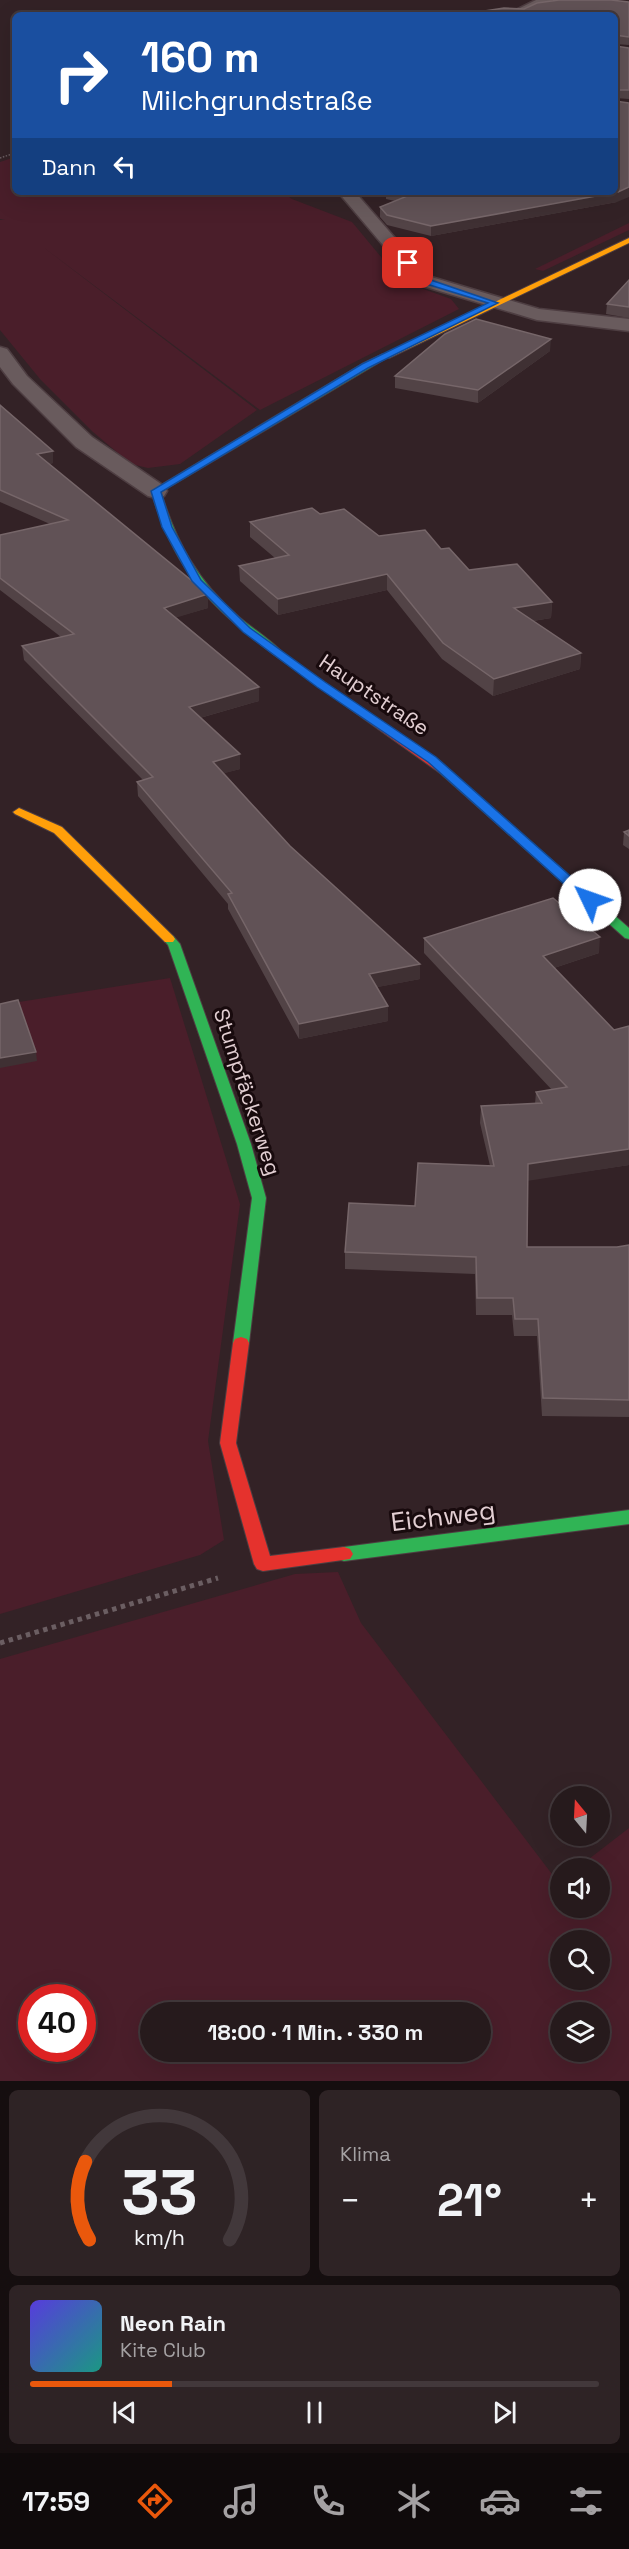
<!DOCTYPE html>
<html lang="de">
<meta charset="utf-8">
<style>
body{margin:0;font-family:"Space Grotesk",sans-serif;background:#2e2325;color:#f1f3f6;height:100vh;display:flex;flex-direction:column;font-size:22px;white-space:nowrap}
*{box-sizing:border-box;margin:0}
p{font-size:20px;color:#a4a1a3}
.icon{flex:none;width:33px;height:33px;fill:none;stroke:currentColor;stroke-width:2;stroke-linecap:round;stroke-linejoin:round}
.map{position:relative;height:2081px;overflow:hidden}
.side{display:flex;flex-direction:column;gap:9px;padding:9px;background:#150e0f;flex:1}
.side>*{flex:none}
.top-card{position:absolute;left:12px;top:12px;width:606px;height:183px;border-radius:9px;box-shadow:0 6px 24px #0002,0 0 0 2px #42383b;background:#1a4fa0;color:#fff;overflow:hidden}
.needle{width:39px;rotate:342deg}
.fabs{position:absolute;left:550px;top:1786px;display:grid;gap:12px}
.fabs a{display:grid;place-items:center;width:60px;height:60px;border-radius:50%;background:#261a1c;box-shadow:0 6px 24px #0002,0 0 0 2px #42383b;font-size:30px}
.speed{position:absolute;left:18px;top:1984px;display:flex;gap:12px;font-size:30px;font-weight:700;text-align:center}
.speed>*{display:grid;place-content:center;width:78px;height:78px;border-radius:50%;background:#261a1c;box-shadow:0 6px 24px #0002,0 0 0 2px #42383b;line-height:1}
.speed .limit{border:9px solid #d22;background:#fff;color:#111}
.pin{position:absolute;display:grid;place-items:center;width:51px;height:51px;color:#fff;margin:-26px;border-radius:12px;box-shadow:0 3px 9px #0006}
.me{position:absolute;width:66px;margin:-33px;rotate:312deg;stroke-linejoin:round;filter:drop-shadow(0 0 4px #0008)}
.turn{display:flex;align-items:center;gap:21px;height:126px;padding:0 30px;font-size:27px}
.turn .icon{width:78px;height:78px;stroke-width:2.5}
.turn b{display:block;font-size:42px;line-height:51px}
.then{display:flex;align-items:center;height:57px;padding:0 30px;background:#0003;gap:12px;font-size:22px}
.big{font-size:45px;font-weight:700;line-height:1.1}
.side .widget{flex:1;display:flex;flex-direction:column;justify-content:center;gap:9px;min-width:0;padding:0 21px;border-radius:9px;background:#2e2325}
.side .dial{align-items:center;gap:0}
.dial svg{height:156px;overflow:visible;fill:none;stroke:#42383b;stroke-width:7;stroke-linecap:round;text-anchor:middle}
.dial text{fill:#f1f3f6;stroke:none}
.song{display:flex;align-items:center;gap:18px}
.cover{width:72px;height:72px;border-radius:9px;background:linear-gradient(135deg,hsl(250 70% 55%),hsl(170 70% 35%))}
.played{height:6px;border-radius:3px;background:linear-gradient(90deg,#ea580c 25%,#42383b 25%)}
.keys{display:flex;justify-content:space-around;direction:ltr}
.heat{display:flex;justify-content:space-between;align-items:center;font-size:33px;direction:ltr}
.side .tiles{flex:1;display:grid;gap:9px;grid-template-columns:1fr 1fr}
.widget:last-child{grid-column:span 2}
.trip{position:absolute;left:140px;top:2002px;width:351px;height:60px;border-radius:30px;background:#261a1c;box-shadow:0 6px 24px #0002,0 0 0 2px #42383b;font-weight:700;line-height:60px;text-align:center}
.dock{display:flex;height:96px;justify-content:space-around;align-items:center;background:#0f0a0b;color:#a4a1a3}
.dock .icon{width:42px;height:42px}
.dock .on{color:#ea580c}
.dock b{font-size:27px;color:#f1f3f6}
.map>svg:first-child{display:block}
</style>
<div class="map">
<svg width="629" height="2081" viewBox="0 0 629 2081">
<rect width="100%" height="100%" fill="#332226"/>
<!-- green -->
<path fill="#4a1e2a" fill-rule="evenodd" d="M 15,157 L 15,192 L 282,192 L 292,199 L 352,222 L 401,281 L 451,299 L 459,309 L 260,410 L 43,247 L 257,410 L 180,464 L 148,468 L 131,464 L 93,432 L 40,379 L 0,330 L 0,220 L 5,219 L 0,219 L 0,162 Z
M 629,223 L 629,230 L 543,271 L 535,269 Z
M 170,978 L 240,1204 L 208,1441 L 224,1540 L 200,1555 L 0,1614 L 0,1005 Z
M 338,1572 L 361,1623 L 558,1882 L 561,1880 L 561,1908 L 600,1908 L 600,1869 L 576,1869 L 629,1828 L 629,2081 L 0,2081 L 0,1659 L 295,1574 ZM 561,1941 L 600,1941 L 600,1980 L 561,1980 ZM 32,1998 L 82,1998 L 82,2049 L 32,2049 ZM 150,2013 L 480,2013 L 480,2052 L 150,2052 ZM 561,2013 L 600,2013 L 600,2052 L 561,2052 Z"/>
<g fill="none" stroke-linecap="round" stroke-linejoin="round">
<!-- street casing -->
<g stroke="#4e3e42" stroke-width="3">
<path id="street" d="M 536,0 L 553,0 L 524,15 L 506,15 Z
M 338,192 L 355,192 L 428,276 L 539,309 L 629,319 L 629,331 L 537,320 L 416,284 Z
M 0,347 L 7,349 L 27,376 L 92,437 L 164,486 L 167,491 L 164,496 L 156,498 L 148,496 L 76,447 L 13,384 L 0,367 Z"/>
</g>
<!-- fast casing -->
<g stroke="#4e3e42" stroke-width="2">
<path id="fast" d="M 383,354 L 390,356 L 161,492 C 176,542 198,582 239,617 C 253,629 270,639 282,652 L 277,655 L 273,654 C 208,605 175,571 151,491 L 362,364 Z
M 444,768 L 448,769 L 629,928 L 629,939 L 625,938 L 440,773 L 438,771 Z
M 169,935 L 173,936 L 180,944 L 251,1144 L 266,1198 L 249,1343 L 247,1347 L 235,1347 L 233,1343 L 252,1198 L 237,1144 L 168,945 L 163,939 Z
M 629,1510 L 629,1524 L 344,1561 L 338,1559 L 335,1554 L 338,1549 L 344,1547 Z"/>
</g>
<!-- slow casing -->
<g stroke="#4e3e42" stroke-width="2">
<path id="slow" d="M 629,238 L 629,243 L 389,358 L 382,356 Z
M 19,808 L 62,827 L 173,936 L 175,939 L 173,942 L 165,942 L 54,833 L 15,814 L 13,812 Z"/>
</g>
<!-- jam casing -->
<g stroke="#4e3e42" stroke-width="2">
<path id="jam" d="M 277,649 L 448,769 L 448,773 L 440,773 L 273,654 L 273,650 Z
M 241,1337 L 247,1339 L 249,1343 L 236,1443 L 270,1556 L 344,1547 L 350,1549 L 353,1554 L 350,1559 L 263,1571 L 257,1569 L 254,1564 L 220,1443 L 233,1343 L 235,1339 Z"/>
</g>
<!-- path-far1 -->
<path stroke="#6b5e62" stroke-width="1.5" stroke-dasharray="1.5 1.5" stroke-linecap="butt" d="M 0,158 L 15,153"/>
<!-- path -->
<path stroke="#6b5e62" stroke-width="5" stroke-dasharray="4.5 4.5" stroke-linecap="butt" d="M 0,1643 L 218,1578"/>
<!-- street -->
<use href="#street" fill="#695b5d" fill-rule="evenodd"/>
<!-- fast -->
<use href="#fast" fill="#30b455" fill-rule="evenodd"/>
<!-- slow -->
<use href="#slow" fill="#ff9f0a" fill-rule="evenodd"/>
<!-- jam -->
<use href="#jam" fill="#e5322d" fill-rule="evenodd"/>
</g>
<!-- wall -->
<path fill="#524346" d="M 629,2 L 629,45 L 615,44 L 615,15 L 524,9 Z
M 615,46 L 629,48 L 629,99 L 615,98 Z
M 386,192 L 615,192 L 617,202 L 431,236 L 387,225 L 380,217 L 380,207 L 395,201 L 386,199 Z
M 629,280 L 629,318 L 606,314 L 607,304 Z
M 550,351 L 478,403 L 395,388 L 395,376 Z
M 0,405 L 53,463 L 49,464 L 208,594 L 208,608 L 176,617 L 259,687 L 259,701 L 200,718 L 240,754 L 240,769 L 224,773 L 290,846 L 420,964 L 420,979 L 377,987 L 388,1021 L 299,1039 L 228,909 L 228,904 L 138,796 L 137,782 L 143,780 L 24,660 L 22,646 L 61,637 L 0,590 L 0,535 L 50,524 L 0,502 Z
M 320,514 L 379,536 L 441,549 L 469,570 L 552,602 L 551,618 L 533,621 L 581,653 L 580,669 L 493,696 L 442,659 L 387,590 L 278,615 L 240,581 L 239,566 L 275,558 L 250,537 L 250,522 Z
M 629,830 L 629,849 L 623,845 L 624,832 Z
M 424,938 L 599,953 L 554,968 L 614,1030 L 629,1026 L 629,1165 L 528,1180 L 527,1247 L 617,1247 L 629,1245 L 629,1417 L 542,1416 L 537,1336 L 514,1336 L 512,1315 L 476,1315 L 475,1274 L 345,1269 L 345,1252 L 415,1206 L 490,1166 L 480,1123 L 481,1106 L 535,1104 L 536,1092 L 552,1090 L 424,953 Z"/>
<!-- shaded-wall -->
<path fill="#3f3033" d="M 629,187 L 629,197 L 617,202 L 431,236 L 431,226 Z
M 551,339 L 550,351 L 478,403 L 478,390 Z
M 53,451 L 53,463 L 38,467 L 37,454 Z
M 387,574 L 387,590 L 278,615 L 278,599 Z
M 208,594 L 208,608 L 165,621 L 164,608 Z
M 552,602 L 551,618 L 513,624 L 514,608 Z
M 581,653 L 580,669 L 493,696 L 494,679 Z
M 259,687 L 259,701 L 189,721 L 189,707 Z
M 240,754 L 240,769 L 214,776 L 213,762 Z
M 600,937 L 599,953 L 542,972 L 543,956 Z
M 420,964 L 420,979 L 368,989 L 369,974 Z
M 388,1006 L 388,1021 L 299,1039 L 299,1024 Z
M 36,1052 L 37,1061 L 0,1068 L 0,1058 Z
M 629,1149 L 629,1165 L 527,1181 L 528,1164 Z"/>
<!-- building -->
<path fill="#615256" stroke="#766669" stroke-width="1.5" d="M 559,0 L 611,0 L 629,2 L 629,37 L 615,35 L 615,15 L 458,15 L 504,8 L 524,9 L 537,3 Z
M 615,46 L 629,48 L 629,90 L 615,90 Z
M 615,101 L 629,103 L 629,187 L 618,192 L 431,226 L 387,215 L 380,207 L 410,195 L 399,192 L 615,192 Z
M 629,280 L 629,307 L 607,304 Z
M 476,319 L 551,339 L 478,390 L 395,376 L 445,334 Z
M 0,405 L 53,451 L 37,454 L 208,594 L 164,608 L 259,687 L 189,707 L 240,754 L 213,762 L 290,846 L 420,964 L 369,974 L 388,1006 L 299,1024 L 228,894 L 232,893 L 137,782 L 153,777 L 22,646 L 74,634 L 0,578 L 0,535 L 68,520 L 0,490 Z
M 312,508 L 320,514 L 344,509 L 379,536 L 425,530 L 441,549 L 449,548 L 469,570 L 517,564 L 552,602 L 514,608 L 581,653 L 494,679 L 443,643 L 387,574 L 278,599 L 239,566 L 289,555 L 250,522 Z
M 629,830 L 629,836 L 624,832 Z
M 553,898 L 600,937 L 543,956 L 614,1030 L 629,1026 L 629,1149 L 528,1164 L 527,1247 L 617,1247 L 629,1245 L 629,1400 L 543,1398 L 538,1319 L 515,1319 L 513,1298 L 477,1298 L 476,1257 L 345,1252 L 349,1203 L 415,1206 L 418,1163 L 494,1166 L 481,1106 L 542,1103 L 536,1092 L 567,1087 L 424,938 Z
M 18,1000 L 36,1052 L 0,1058 L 0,1004 Z"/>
<!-- route -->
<path fill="#1a73e8" stroke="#114b97" stroke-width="1.5" d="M 405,262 L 411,262 L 425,278 L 498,303 L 368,368 L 161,492 L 172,527 L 201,580 L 250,628 L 325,682 L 436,757 L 594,897 L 596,900 L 594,903 L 585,903 L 428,762 L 317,687 L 243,632 L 192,581 L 162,527 L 151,491 L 362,364 L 488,303 L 420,282 L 405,265 Z"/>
<g text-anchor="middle" stroke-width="6" stroke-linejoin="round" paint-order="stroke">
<!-- street labels -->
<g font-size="21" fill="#e2ced2" stroke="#180a0d">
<text transform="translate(374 695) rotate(34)" y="7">Hauptstraße</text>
<text transform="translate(247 1092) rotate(72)" y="7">Stumpfäckerweg</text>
</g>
<!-- near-street labels -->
<g font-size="26" fill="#e2ced2" stroke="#180a0d">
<text transform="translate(443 1516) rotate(-7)" y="9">Eichweg</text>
</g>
</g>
</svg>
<div class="fabs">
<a><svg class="needle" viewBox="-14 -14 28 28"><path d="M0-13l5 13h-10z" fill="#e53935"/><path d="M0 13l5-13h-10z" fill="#a4a1a3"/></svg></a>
<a><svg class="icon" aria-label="sound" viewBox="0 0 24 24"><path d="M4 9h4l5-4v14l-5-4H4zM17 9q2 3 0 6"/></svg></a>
<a><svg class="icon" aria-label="search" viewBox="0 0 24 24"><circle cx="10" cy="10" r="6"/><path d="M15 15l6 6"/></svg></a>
<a><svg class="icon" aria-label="layers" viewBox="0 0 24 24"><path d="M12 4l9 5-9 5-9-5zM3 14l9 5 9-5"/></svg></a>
</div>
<div class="speed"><div class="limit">40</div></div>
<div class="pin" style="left:408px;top:263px;background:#d93025"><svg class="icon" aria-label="arrive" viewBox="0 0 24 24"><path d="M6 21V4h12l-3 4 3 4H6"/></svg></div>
<svg class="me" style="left:590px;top:900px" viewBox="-20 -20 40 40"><circle r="19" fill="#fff"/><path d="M0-13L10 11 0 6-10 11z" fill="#1a73e8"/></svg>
<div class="trip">18:00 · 1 Min. · 330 m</div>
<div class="top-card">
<div class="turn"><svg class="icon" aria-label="right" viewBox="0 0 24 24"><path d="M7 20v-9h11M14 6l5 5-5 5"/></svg><div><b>160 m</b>Milchgrundstraße</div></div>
<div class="then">Dann<svg class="icon" aria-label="left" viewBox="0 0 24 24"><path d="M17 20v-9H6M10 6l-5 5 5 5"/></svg></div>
</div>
</div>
<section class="side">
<div class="tiles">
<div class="widget dial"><svg viewBox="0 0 100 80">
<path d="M14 69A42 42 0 1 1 86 69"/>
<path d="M14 69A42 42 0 0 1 12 29" stroke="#ea580c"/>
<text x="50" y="56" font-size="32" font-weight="700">33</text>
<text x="50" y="72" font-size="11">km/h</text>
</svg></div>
<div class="widget"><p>Klima</p>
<div class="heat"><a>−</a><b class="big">21°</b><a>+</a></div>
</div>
<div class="widget">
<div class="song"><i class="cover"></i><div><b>Neon Rain</b><p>Kite Club</p></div></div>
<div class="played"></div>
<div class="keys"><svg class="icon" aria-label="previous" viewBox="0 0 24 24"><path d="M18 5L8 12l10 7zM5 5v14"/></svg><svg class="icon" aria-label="pause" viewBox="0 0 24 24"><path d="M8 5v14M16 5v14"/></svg><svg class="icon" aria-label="next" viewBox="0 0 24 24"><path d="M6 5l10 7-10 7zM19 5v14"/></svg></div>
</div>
</div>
</section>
<nav class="dock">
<b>17:59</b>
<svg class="icon on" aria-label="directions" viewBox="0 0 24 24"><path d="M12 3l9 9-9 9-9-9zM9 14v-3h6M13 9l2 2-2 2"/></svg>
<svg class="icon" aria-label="music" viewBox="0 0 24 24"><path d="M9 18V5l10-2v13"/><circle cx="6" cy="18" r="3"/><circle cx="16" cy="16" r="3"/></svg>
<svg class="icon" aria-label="phone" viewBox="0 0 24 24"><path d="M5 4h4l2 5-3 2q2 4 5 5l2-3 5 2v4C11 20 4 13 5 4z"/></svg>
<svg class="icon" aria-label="climate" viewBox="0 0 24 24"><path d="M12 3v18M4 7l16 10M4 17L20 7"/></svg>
<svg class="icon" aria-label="car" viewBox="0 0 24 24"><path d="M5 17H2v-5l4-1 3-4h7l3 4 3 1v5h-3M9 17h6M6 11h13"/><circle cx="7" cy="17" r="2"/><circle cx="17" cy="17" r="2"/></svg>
<svg class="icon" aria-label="filters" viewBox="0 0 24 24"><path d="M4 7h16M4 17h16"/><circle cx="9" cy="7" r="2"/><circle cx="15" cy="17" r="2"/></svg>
</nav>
